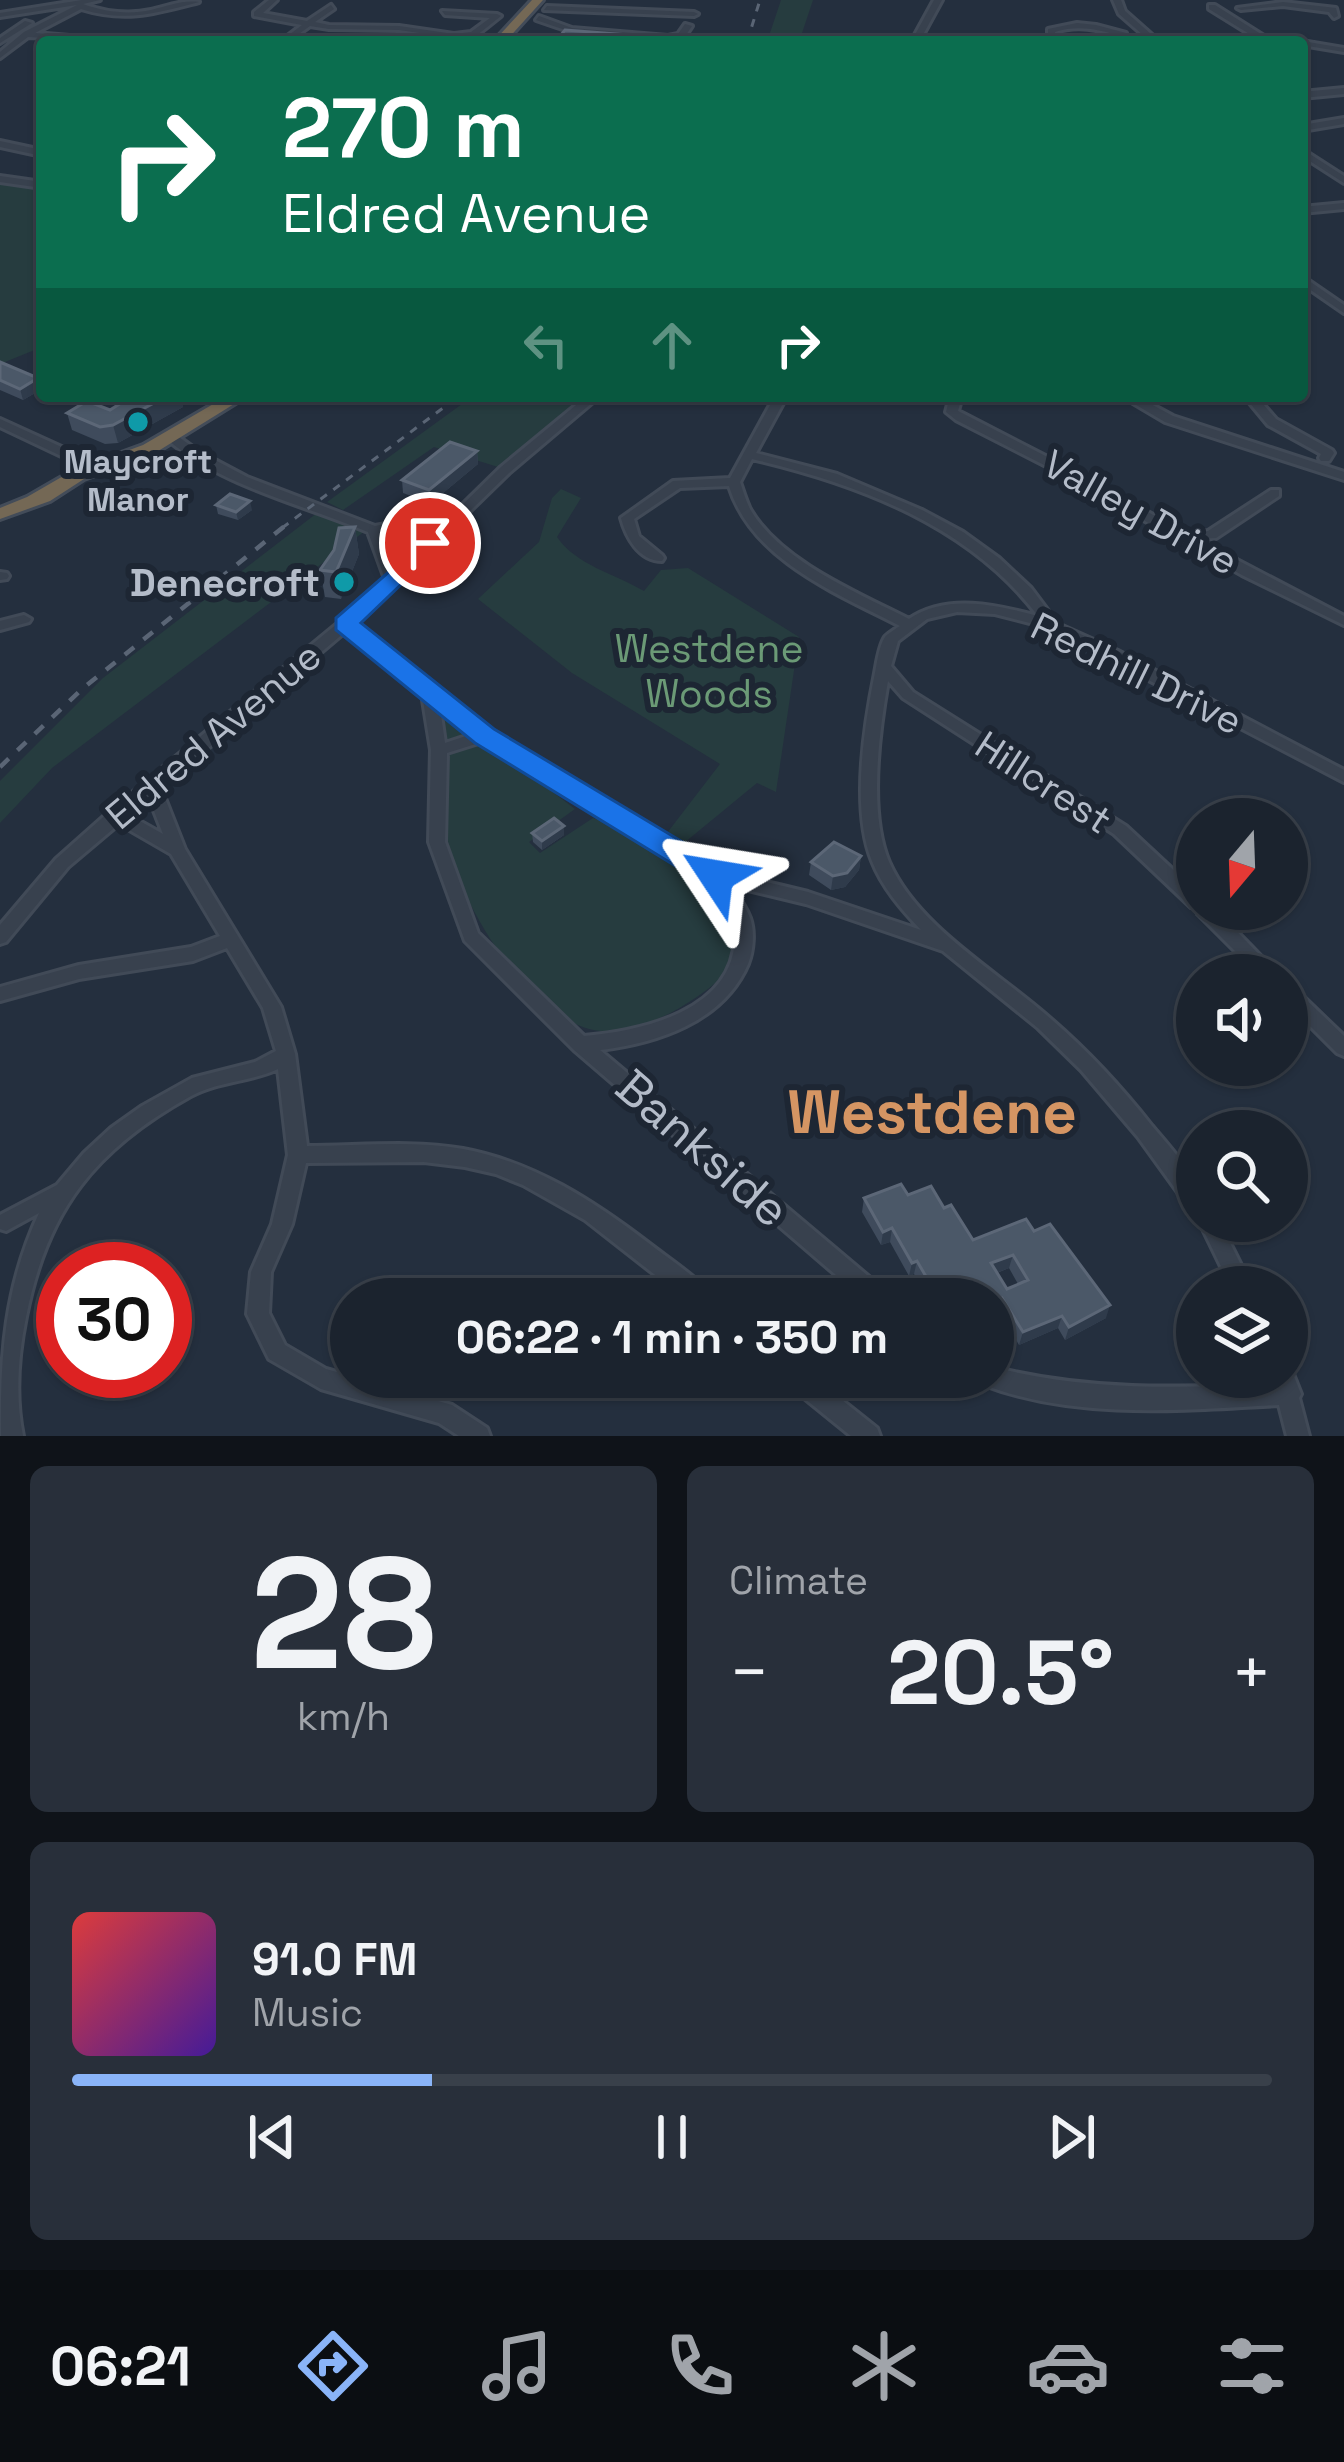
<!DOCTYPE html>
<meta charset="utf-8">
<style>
body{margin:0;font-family:"Space Grotesk",sans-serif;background:#282f3a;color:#f1f3f6;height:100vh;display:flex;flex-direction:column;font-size:45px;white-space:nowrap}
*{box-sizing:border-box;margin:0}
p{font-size:39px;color:#a0a4aa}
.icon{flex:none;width:66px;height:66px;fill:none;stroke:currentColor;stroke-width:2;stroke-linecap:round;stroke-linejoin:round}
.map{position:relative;height:1436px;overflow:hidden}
.panel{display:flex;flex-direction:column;gap:30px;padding:30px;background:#0f1319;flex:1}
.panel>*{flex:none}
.guide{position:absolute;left:36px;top:36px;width:1272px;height:366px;border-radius:12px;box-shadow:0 3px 9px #0004,0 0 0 3px #39404a;background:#0b6e4f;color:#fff;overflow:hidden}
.needle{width:78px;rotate:199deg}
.buttons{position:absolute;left:1176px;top:798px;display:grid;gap:24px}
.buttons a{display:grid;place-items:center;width:132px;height:132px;border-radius:50%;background:#1b232e;box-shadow:0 3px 9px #0004,0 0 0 3px #39404a;font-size:60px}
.speed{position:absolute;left:36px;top:1242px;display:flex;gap:24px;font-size:60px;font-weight:700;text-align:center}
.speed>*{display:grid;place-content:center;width:156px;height:156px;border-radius:50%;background:#1b232e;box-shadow:0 3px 9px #0004,0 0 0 3px #39404a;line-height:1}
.speed .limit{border:18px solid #d22;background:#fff;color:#111}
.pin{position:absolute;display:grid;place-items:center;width:102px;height:102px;color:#fff;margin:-51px;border:6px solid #fff;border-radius:50%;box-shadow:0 3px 12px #0007}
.me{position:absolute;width:132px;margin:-66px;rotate:303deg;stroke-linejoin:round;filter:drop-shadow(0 0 9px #0008)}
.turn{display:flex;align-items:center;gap:42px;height:252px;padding:0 48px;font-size:54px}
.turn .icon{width:156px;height:156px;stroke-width:2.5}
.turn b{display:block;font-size:84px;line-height:102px}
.lanes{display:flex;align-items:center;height:114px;padding:0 48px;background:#0003;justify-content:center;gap:60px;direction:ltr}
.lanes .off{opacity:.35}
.big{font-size:90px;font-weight:700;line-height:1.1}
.panel .tile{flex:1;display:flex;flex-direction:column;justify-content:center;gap:18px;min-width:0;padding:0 42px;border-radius:18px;background:#282f3a}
.panel .dial{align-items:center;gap:0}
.dial b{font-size:156px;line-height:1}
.song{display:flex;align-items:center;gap:36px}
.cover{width:144px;height:144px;border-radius:18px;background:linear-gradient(135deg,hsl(0 70% 55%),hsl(260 70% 35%))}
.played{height:12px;border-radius:6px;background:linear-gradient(90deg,#8ab4f8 30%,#39404a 30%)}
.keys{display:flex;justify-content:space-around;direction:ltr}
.heat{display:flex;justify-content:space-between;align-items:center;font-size:66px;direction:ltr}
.panel .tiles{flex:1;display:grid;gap:30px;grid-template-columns:1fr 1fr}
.tile:last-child{grid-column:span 2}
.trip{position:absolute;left:330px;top:1278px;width:684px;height:120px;border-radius:60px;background:#1b232e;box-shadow:0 3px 9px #0004,0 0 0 3px #39404a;font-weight:700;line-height:120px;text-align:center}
.tabs{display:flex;height:192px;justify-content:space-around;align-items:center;background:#0b0e12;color:#a0a4aa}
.tabs .icon{width:84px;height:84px}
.tabs .current{color:#8ab4f8}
.tabs b{font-size:54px;color:#f1f3f6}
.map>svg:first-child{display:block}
</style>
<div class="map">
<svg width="1344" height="1436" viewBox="0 0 1344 1436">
<rect width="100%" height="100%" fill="#242f3e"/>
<!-- green -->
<path fill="#263c3f" d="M 781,0 L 813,0 L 799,42 L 767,42 Z
M 0,181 L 42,187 L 42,347 L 0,364 Z
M 473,396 L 585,396 L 498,467 L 434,447 L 343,510 L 327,502 Z
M 561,489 L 581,498 L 557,537 C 576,565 615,574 644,591 L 661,570 L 688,568 L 799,637 L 776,792 L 757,783 L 684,843 L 667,833 L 720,764 L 572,673 L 478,599 L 539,542 L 552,498 Z
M 317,513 L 365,531 L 52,768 L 0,823 L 0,781 L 103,678 Z
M 443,522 L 395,570 L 390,567 L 383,532 Z
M 437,704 L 575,809 L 529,842 L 540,853 L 593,818 C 644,837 717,864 735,922 C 740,937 734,955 732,969 C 697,1000 659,1026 611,1031 C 542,1037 468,916 452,859 C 438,809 446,755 437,704 Z"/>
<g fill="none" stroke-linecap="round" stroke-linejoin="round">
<!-- minor casing -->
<g stroke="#414a57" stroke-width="6">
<path id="minor" d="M 82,0 L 100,0 L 83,4 C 105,12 129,15 151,10 C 168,6 182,0 199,2 C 157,13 126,23 81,9 L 35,33 L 116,40 L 120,42 L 28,37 L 0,58 L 0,52 L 24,32 L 77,5 L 0,17 L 0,13 Z
M 269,0 L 277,0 L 263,13 L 307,21 L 331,5 L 334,9 L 315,22 L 329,25 L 399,26 L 454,34 L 471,32 L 490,18 L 445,15 L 442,11 L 497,14 L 501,16 L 476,36 L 454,38 L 399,30 L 329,29 L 310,26 L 296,36 L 329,41 L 308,42 L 285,38 L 302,25 L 254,16 L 254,12 Z
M 934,0 L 942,0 L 919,42 L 911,42 Z
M 1113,0 L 1121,0 L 1125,11 L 1160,42 L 1151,42 L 1119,14 Z
M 1283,2 L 1336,8 L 1338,16 L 1334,18 L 1329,12 L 1283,6 L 1241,10 L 1237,8 Z
M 1209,5 L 1215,5 L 1264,36 L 1296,42 L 1259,40 L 1209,9 Z
M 547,6 L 694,12 L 698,14 L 694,16 L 544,10 Z
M 539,16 L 572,28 L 668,36 L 678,34 L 685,24 L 692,26 L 684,38 L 668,40 L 571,32 L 536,20 Z
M 25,21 L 32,23 L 0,43 L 0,38 Z
M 1077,23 L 1096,25 L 1126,33 L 1128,42 L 1120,42 L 1119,36 C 1098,29 1077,25 1055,32 L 1056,42 L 1048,42 L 1048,29 Z
M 366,39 L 373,42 L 363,42 Z
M 1302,41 L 1344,48 L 1344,52 L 1302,45 L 1302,42 L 1299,42 Z
M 1344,88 L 1344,94 L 1302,98 L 1302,92 Z
M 1344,118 L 1344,124 L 1302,131 L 1302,125 Z
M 0,141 L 42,150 L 42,156 L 0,147 Z
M 1302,149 L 1344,176 L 1344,183 L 1302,156 Z
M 0,176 L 42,182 L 42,188 L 0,182 Z
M 1344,203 L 1344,209 L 1302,213 L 1302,207 Z
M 1302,276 L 1344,305 L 1344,313 L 1302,284 Z
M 587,396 L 600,396 L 509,473 L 354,624 L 429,684 L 434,686 L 437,690 L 489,732 L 721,871 L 808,892 L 921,930 C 902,910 882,887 872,861 C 851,809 864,727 875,673 C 877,663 879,646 885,637 C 886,635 898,627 900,626 C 836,593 752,560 729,486 L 680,488 L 634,519 L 639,536 L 662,555 L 664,558 L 662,561 C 639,561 626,537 621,518 L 673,481 L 730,478 L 775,396 L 787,396 L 756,453 L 837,474 L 922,510 L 963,532 L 999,558 L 1031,588 L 1058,624 L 1118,651 L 1344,770 L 1344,782 L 1070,639 L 1030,623 L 995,614 L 957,612 L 927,619 L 898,641 L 891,666 L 913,692 L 1126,826 L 1197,892 L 1197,909 L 1215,909 L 1279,975 L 1259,975 L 1198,914 L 1196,908 L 1191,907 L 1114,834 L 903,698 L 888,681 C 879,732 868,813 889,862 C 918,928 1000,973 1052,1020 C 1089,1052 1122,1088 1152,1126 C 1164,1140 1190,1169 1196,1185 C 1199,1192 1197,1204 1197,1212 L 1190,1209 L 1138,1137 L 1081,1070 L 1038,1028 L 943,951 L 806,904 L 731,886 C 738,896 746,907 750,918 C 755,932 753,951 748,964 C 723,1022 657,1043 600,1050 L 887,1292 L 891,1299 L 864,1299 L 574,1050 L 465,941 L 429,842 L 431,750 L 422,694 L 345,632 L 161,788 L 185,849 L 281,1007 L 295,1054 L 307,1146 C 359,1146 412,1140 463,1149 C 534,1162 595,1202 651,1245 C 669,1259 702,1280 713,1299 L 686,1299 L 585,1220 L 523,1185 L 496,1174 L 465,1167 L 424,1162 L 306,1163 L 292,1224 L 271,1272 L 269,1313 L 285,1345 L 326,1369 L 452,1405 L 487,1428 L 490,1436 L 459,1436 L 439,1423 L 321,1389 L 269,1359 L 247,1314 L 251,1272 L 272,1224 L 288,1155 L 278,1069 C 250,1082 218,1081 191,1096 C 95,1149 47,1210 26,1317 C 18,1356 15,1397 23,1436 L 1,1436 C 0,1355 5,1287 39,1213 L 6,1231 L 0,1229 L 0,1215 L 57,1185 L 84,1153 L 111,1128 L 142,1106 L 192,1078 L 255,1062 L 276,1051 L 263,1008 L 227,948 L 193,961 L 79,979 L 0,1001 L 0,987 L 79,965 L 191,947 L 220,936 L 171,854 L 119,824 L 68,867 L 6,942 L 0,944 L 0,925 L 56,859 L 110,811 L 349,614 L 385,579 L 368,532 C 299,503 219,486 162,435 L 168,431 L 172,432 L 198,451 L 247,477 L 375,526 L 456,511 L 501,467 ZM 752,459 C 859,484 970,526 1038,616 C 997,605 947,593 909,619 C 858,593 780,561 750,509 C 746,501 743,491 740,482 ZM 446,520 L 395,569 L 381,532 ZM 440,708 L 472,734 L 445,743 ZM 482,742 L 710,880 C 718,893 730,906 734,920 C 736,927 735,932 735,939 C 732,1011 642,1031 584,1036 L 478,933 L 445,842 L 447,753 ZM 149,798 L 163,834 L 129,815 Z
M 950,396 L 962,396 L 958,411 L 964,414 L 1061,464 L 1184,532 L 1208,531 L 1271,490 L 1279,490 L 1279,496 L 1216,538 L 1197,539 L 1344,616 L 1344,625 L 1242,575 L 1052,469 L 956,420 L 946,412 Z
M 1121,396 L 1136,396 L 1173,416 L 1344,472 L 1344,480 L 1165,422 Z
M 1244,396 L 1256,396 L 1276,419 L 1332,450 L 1334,453 L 1329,461 L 1321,461 L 1319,458 L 1321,454 L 1268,425 Z
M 0,419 L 101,465 L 103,468 L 97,472 L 93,471 L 0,427 Z
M 0,572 L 7,573 L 9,576 L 7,579 L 0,580 Z
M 24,615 L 31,619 L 29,622 L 0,630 L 0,621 Z
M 1287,985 L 1293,987 L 1344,1036 L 1344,1056 L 1337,1053 L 1287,1003 Z
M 1199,1221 L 1219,1221 L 1252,1287 L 1231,1287 Z
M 993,1367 C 1086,1391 1178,1388 1274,1384 L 1272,1377 L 1287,1377 L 1287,1368 L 1291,1369 L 1301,1394 L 1299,1398 L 1309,1436 L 1287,1436 L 1279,1405 C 1183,1410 1076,1420 984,1385 L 981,1377 L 993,1377 Z
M 785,1377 L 813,1377 L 877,1428 L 880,1436 L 851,1436 L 788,1385 Z"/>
</g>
<!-- highway casing -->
<g stroke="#434c59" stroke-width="6">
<path id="highway" d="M 532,0 L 543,0 L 505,42 L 493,42 Z
M 227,396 L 247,396 L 155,453 L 84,479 L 50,501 L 0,519 L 0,508 L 27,497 L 72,471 L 143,445 Z"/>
</g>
<!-- minor -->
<use href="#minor" fill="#38414e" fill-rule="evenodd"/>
<!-- highway -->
<use href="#highway" fill="#746855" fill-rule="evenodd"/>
<!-- rail-far1 -->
<path stroke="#5a6575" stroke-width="3" stroke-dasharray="8 8" stroke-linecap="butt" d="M 747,42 L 760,0
M 282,528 L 459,396"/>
<!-- rail -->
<path stroke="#5a6575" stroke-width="4.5" stroke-dasharray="12 12" stroke-linecap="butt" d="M 0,767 L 82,689 L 286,525"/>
</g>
<!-- wall -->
<path fill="#3f4b5c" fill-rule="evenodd" d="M 0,362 L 42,389 L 23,400 L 0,390 Z
M 100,396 L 180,396 L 183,407 L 118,443 L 105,444 L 72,430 L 67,413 L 110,410 L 120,403 Z
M 477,451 L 478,464 L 431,503 L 403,493 L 402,480 Z
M 216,505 L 252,510 L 238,520 L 218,514 Z
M 355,527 L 359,554 L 341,599 L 325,597 L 320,570 Z
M 532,833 L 564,835 L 542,850 L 533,842 Z
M 861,856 L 859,870 L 845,887 L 831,890 L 809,875 L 811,862 Z
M 908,1195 L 944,1208 L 973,1240 L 1034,1231 L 1106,1318 L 1065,1340 L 1058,1328 L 1019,1345 L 993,1299 L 928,1299 L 914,1274 L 909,1276 L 890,1242 L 881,1245 L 862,1212 L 864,1198 ZM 1009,1268 L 1018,1284 L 1007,1289 L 997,1273 Z"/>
<!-- shaded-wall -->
<path fill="#2f3b4b" d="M 38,378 L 42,389 L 23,400 L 20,389 Z
M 167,396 L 180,396 L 183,407 L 118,443 L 113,425 Z
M 477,451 L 478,464 L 431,503 L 429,490 Z
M 250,501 L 252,510 L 238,520 L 236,512 Z
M 355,527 L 359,554 L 341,599 L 336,572 Z
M 564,826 L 564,835 L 542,850 L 542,841 Z
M 861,856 L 859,870 L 845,887 L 831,890 L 833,876 Z
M 892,1228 L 890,1242 L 881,1245 L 883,1232 Z
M 1013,1255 L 1009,1268 L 988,1276 L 991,1263 Z
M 917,1261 L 914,1274 L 909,1276 L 912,1263 Z
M 1002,1298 L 998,1311 L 993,1313 L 993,1301 Z
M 1110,1305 L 1106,1318 L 1065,1340 L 1069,1327 Z
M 1062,1316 L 1058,1328 L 1019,1345 L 1023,1332 Z"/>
<!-- building -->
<path fill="#4b5868" stroke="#5c6777" stroke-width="3" fill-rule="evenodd" d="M 565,30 L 656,37 L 653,42 L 555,42 Z
M 0,362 L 38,378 L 20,389 L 0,380 Z
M 132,396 L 167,396 L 113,425 L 100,427 L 67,413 L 87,401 L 110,410 Z
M 450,442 L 477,451 L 429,490 L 402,480 Z
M 230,494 L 250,501 L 236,512 L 216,505 Z
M 355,527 L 336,572 L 320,570 L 334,550 L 339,528 Z
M 554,818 L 564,826 L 542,841 L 532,833 Z
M 834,842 L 861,856 L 847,873 L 833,876 L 811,862 Z
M 901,1184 L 908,1195 L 931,1186 L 944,1208 L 951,1205 L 973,1240 L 1026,1219 L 1034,1231 L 1050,1224 L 1110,1305 L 1069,1327 L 1062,1316 L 1023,1332 L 1002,1298 L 993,1301 L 993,1299 L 939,1299 L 917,1261 L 912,1263 L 892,1228 L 883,1232 L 864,1198 ZM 1013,1255 L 1028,1280 L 1007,1289 L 991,1263 Z"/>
<!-- route -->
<path fill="#1a73e8" stroke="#114b97" stroke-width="3" d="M 430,536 L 439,538 L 439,548 L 361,623 L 494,729 L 726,868 L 731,876 L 726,884 L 705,884 L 475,743 L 336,630 L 336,618 Z"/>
<!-- markers -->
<g fill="#0f9aa8" stroke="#1d2633" stroke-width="4.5">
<circle cx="138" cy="422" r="12"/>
<circle cx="344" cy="582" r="12"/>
</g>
<g text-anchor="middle" stroke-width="12" stroke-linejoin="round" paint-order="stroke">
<!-- far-poi labels -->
<g font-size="33" font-weight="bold" fill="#b4bcc9" stroke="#1d2633">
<text x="138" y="473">Maycroft<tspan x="138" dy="38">Manor</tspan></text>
</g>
<!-- street labels -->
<g font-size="39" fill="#b4bcc9" stroke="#1d2633">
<text transform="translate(1141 512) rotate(29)" y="14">Valley Drive</text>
<text transform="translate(1137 673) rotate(26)" y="14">Redhill Drive</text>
<text transform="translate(213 735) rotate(-40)" y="14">Eldred Avenue</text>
<text transform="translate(1044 782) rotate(33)" y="14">Hillcrest</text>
</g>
<!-- poi labels -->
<g font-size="39" font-weight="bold" fill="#b4bcc9" stroke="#1d2633" text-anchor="end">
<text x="320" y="596">Denecroft</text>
</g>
<!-- park labels -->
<g font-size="39" fill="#6b9a76" stroke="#1d2633">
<text x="709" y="662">Westdene<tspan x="709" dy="45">Woods</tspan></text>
</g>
<!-- near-street labels -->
<g font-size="48" fill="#b4bcc9" stroke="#1d2633">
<text transform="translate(703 1148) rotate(41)" y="17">Bankside</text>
</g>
<!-- near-district labels -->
<g font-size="60" font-weight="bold" fill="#d59563" stroke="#1d2633">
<text x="932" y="1133">Westdene</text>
</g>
</g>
</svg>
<div class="buttons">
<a><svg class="needle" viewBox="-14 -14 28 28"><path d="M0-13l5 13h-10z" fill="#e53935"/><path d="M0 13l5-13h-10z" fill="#a0a4aa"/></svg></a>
<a><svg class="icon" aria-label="sound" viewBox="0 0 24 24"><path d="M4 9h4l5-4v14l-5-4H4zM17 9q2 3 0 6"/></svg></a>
<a><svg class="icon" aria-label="search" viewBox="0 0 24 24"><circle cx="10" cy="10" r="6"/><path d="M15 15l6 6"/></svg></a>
<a><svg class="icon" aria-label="layers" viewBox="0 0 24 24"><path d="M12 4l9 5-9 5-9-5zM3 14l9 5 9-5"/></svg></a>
</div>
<div class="speed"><div class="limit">30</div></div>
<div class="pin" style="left:430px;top:543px;background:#d93025"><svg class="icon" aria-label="arrive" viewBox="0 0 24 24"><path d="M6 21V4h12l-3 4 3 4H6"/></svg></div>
<svg class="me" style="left:716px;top:876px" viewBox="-20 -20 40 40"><path d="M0-17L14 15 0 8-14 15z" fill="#1a73e8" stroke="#fff" stroke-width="4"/></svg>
<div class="trip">06:22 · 1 min · 350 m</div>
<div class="guide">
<div class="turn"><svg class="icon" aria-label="right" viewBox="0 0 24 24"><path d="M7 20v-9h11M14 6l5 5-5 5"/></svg><div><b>270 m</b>Eldred Avenue</div></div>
<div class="lanes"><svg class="icon off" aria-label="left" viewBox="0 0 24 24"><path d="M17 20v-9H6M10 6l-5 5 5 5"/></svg><svg class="icon off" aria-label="ahead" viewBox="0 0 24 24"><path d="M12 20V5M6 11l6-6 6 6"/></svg><svg class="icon" aria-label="right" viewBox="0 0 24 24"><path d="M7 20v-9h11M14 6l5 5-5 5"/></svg></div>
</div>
</div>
<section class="panel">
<div class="tiles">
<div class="tile dial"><b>28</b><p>km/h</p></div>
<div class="tile"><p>Climate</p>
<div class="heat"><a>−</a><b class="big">20.5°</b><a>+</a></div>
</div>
<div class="tile">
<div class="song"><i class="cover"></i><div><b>91.0 FM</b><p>Music</p></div></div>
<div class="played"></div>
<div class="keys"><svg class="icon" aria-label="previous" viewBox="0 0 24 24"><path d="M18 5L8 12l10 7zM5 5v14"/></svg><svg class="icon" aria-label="pause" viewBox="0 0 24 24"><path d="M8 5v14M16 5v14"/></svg><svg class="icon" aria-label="next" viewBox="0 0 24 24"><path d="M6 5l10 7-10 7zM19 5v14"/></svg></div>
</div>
</div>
</section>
<nav class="tabs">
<b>06:21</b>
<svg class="icon current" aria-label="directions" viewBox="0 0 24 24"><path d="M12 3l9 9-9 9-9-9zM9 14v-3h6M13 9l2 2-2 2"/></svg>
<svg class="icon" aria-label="music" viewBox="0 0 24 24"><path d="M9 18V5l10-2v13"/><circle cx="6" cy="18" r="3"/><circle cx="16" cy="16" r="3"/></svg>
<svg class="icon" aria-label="phone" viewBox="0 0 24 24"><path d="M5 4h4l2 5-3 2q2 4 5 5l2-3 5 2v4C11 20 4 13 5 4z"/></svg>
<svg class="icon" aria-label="climate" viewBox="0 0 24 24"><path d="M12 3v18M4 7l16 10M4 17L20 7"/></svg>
<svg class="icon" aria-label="car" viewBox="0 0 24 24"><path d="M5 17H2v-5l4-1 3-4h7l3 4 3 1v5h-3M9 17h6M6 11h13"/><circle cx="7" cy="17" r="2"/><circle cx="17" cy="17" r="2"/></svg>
<svg class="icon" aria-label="filters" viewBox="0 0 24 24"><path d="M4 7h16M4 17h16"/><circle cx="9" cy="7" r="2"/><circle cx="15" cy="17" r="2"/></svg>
</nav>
